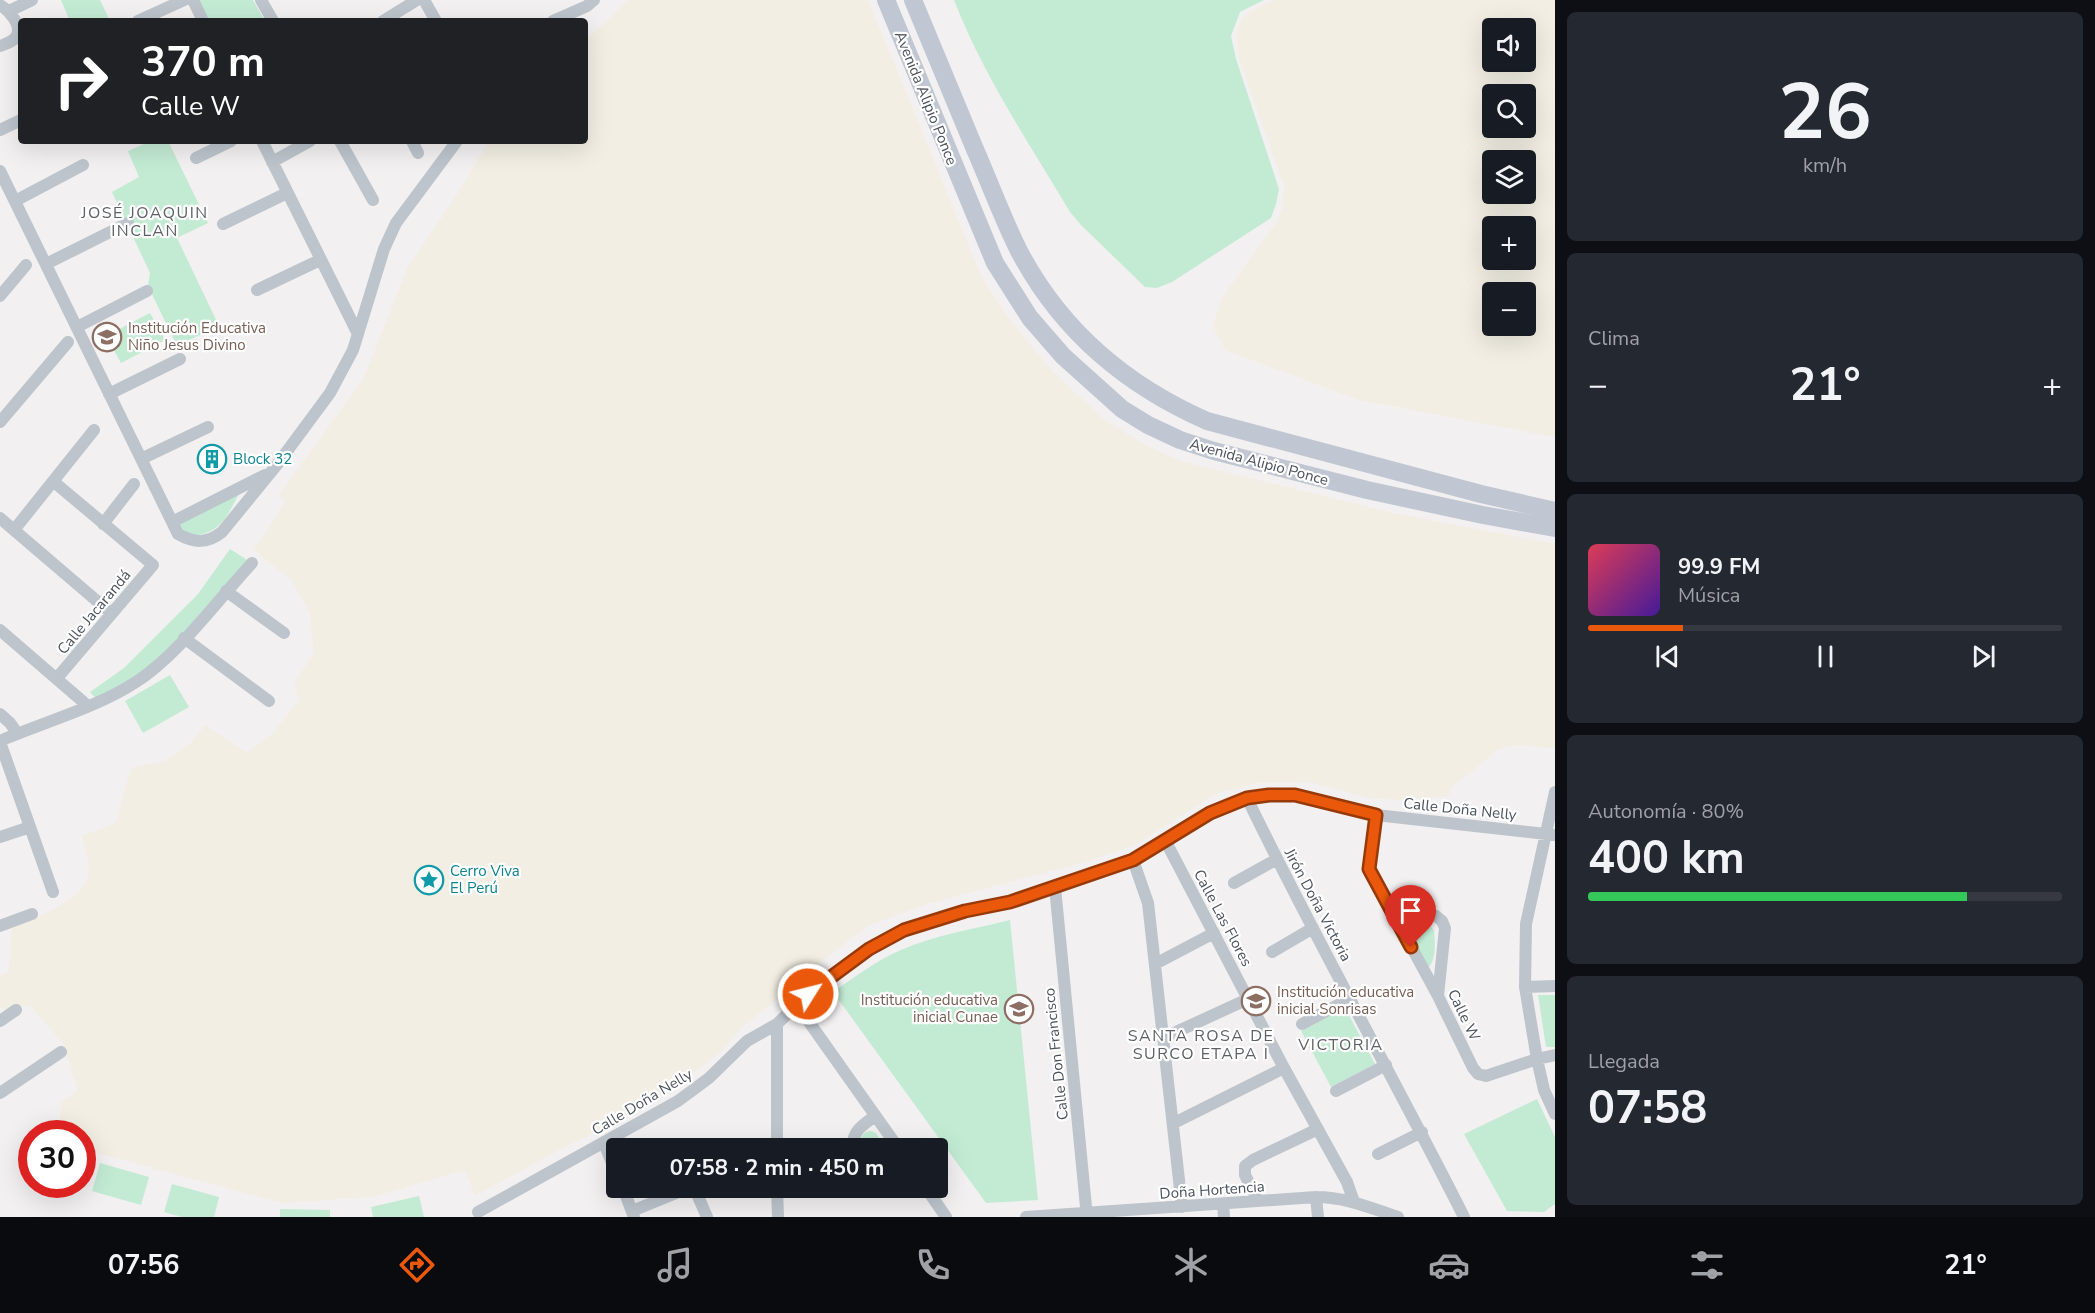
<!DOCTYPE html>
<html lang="es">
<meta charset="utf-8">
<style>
body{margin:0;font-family:"Nunito Sans",sans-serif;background:#242831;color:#f1f3f6;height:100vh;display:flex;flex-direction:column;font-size:22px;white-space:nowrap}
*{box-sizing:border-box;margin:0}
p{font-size:20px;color:#9ea1a6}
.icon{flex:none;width:33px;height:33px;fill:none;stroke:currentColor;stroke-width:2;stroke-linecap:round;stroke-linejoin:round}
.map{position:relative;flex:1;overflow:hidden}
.details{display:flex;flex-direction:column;gap:12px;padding:12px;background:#0d0f14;width:540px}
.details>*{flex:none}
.hud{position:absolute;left:18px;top:18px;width:570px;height:126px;border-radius:6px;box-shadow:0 6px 24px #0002;background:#202124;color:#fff;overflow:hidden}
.tools{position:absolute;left:1482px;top:18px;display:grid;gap:12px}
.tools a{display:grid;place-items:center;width:54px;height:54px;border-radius:6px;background:#171b24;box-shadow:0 6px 24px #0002;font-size:30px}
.speed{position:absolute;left:18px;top:1120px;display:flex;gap:12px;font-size:30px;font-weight:700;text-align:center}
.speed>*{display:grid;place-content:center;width:78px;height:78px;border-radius:50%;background:#171b24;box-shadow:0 6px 24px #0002;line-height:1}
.speed .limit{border:9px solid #d22;background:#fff;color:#111}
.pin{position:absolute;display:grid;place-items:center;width:51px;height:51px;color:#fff;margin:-62px -26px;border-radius:50% 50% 50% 0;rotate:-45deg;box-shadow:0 0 6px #0007}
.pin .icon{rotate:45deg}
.me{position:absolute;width:66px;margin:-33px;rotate:54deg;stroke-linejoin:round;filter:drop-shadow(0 0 4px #0008)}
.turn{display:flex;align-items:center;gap:21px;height:126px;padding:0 24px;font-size:27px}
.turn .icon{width:78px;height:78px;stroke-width:2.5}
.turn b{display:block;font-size:42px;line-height:51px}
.big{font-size:45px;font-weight:700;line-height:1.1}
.details .card{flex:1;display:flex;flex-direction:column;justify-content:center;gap:9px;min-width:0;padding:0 21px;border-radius:9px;background:#242831}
.details .dial{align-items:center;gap:0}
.dial b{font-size:78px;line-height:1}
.song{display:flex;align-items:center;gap:18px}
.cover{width:72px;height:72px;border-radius:9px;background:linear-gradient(135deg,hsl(350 70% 55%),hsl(260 70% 35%))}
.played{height:6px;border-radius:3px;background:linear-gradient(90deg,#ea580c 20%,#363941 20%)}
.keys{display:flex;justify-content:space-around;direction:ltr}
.heat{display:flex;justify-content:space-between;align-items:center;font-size:33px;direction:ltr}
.charge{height:9px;border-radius:4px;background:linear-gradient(90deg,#34c759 80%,#363941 0)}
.trip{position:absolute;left:606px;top:1138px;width:342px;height:60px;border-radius:6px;background:#171b24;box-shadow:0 6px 24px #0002;font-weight:700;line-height:60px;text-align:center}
.menu{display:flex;height:96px;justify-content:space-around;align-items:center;background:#090b0e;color:#9ea1a6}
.menu .icon{width:42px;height:42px}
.menu .current{color:#ea580c}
.menu b{font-size:27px;color:#f1f3f6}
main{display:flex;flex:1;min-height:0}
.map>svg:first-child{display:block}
</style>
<main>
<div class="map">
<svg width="1555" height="1217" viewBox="0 0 1555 1217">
<rect width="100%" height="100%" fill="#f2f0f0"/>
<!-- green -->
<path fill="#c3ebd4" d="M 61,0 L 100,0 L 110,21 L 70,21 Z
M 196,0 L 253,0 L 265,21 L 206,21 Z
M 954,0 L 1264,0 L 1240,12 L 1231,36 L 1236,59 L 1279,189 L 1276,204 L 1271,218 L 1172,282 L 1157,288 L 1145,287 L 1081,225 L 1070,212 C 1029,143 983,75 954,0 Z
M 151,141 L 168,141 L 208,223 L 177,238 L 219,326 L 177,346 L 148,286 L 150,273 L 112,192 L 139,177 L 128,151 Z
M 150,313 L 165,340 L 121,363 L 106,336 Z
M 239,494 C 226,518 220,534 190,536 L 180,529 L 178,521 Z
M 230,549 L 252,563 L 161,664 L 98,701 L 90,692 L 124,668 L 198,594 Z
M 170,675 L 189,707 L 143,733 L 125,701 Z
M 1010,920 L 1038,1200 L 986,1203 L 833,992 C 855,977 877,960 901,950 C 935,935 974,929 1010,920 Z
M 1427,923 L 1434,930 C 1435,941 1437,961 1427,969 L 1410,934 L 1412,930 Z
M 1538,995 L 1555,995 L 1555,1047 L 1546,1047 Z
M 1345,1008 L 1375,1064 L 1331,1087 L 1301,1031 Z
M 1537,1099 L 1555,1137 L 1555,1204 L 1544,1212 L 1507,1211 L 1464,1134 Z
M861 1140a9 9 0 1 1 18 0a9 9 0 1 1-18 0Z
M 100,1163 L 149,1177 L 141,1205 L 92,1191 Z
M 172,1184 L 219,1197 L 214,1217 L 182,1217 L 164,1212 Z
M 419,1196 L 424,1217 L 373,1217 L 371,1207 Z
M 280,1209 L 330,1210 L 330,1217 L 280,1217 Z"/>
<!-- sand -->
<path fill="#f2eee3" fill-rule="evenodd" d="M 629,0 L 868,0 L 981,276 L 1009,319 L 1051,370 L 1102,418 L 1141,443 L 1180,461 L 1389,512 L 1555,544 L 1555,748 L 1519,745 L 1499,749 L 1453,786 L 1448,796 L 1401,800 L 1369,798 L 1311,782 L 1257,783 L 1215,794 L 1135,845 L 1085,862 L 927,904 L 870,925 L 813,967 L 779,998 L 743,1026 L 722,1051 L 682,1082 L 643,1108 L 551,1154 L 475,1196 L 465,1170 L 372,1197 L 282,1203 L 83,1149 L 82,1134 L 60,1134 L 61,1102 L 78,1091 L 63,1043 L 29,1005 L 6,1010 L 0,1007 L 0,976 L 9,971 L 12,928 C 33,919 87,899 89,873 C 90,862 84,847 82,836 L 116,823 L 131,768 L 165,761 L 190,744 L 205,725 L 247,753 L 273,733 L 299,700 L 295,682 L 314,653 L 310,613 L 292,581 L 254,550 L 285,502 L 279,495 L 364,378 L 407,269 L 456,196 L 489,141 L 585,141 L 585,41 Z
M 1275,0 L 1555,0 L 1555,437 L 1359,400 L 1225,350 L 1213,326 L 1222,298 L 1278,220 L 1283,206 L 1284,186 L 1240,61 C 1233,19 1238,16 1275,0 ZM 1492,28 L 1526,28 L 1526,62 L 1492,62 ZM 1492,94 L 1526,94 L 1526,128 L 1492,128 ZM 1492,160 L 1526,160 L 1526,194 L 1492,194 ZM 1492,226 L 1526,226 L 1526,260 L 1492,260 ZM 1492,292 L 1526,292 L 1526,326 L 1492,326 Z"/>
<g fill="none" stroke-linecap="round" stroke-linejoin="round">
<!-- minor -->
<path stroke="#bdc4cb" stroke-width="12" d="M 193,0 L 203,21
M 261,0 L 273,21
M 424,0 L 436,21
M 0,5 C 8,10 22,24 17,35 C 15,41 6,44 0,46
M 9,11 L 32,0
M 138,21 L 184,0
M 383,21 L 417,0
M 553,21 L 587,6 L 594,0
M 0,130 L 21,120
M 262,141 L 358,334
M 340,141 L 373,200
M 412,141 L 418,153
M 196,158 L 231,141
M 272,162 L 310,141
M 0,171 L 178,534 C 194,543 207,544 222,532 L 276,466 L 330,393 L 353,350 L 384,249 L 396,223 L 457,141
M 15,201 L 83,165
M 223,224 L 287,193
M 46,264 L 128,223
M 257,290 L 320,260
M 0,296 L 26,265
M 77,327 L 147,291
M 109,394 L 180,359
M 0,422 L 68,342
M 141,459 L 208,427
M 54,482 L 153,565 L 57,678
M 0,518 L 111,613
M 172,522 L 265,475
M 103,524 L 134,484
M 14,530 L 94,430
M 226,591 L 284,633
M 0,630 L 88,706
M 184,638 L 269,701
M 0,714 L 10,723 L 17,733
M 0,741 C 44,722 96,708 136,682 C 178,655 217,601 252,563
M 0,742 L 53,892
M 1555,792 L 1526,924 L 1525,987 L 1537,1059 L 1544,1090 L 1555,1114
M 1247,798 C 1315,939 1393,1076 1464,1217
M 1376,815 L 1369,869 L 1438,996 L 1473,1068 L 1478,1074 L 1486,1076 L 1537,1059 L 1555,1055
M 0,837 L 30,827
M 1165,840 L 1284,1068 L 1347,1182 L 1354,1202
M 1133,860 L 1148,903 L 1182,1207
M 1234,883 L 1277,859
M 1055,887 L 1087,1217
M 0,926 L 32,914
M 1402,930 L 1430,915 L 1436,916 L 1442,921 L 1445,928 L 1438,996
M 1272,952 L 1313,928
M 1155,964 L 1214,933
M 1525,987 L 1555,986
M 797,1005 L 899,1149
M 0,1021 L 16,1010
M 1302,1024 L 1351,998
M 1163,1038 L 1248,999
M 1336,1091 L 1386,1065
M 0,1093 L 61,1052
M 1174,1123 L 1284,1068
M 604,1143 L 616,1173
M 777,1149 L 777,1024
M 854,1149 C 850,1132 863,1125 875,1116
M 1378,1154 L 1422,1132
M 623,1188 L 634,1217
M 777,1188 L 778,1217
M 926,1188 L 946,1217
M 1316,1197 L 1318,1217
M 1258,1201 L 1245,1175 L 1245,1166 L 1253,1160 L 1318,1129
M 1223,1204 L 1224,1217
M 632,1211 L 686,1189 L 693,1190 L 697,1194 L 707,1217
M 478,1212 L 678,1101 L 709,1078 L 747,1041 L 777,1024 L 808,994 L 869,949 L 905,930 L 965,911 L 1010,902 L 1133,860 L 1210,813 L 1247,798 L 1269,795 L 1295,795 L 1376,815 L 1555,835
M 1026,1217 L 1316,1197 C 1345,1197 1371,1208 1398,1217"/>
<!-- secondary -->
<path stroke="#c0c7d2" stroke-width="18" d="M 886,0 L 995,263 L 1030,318 L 1063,356 L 1122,409 L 1148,425 L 1180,440 L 1214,451 L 1367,490 L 1483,515 L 1555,528
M 913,0 C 933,49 954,98 974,147 C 989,181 1002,217 1019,251 C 1061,331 1125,385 1207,421 L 1481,494 L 1555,511"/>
</g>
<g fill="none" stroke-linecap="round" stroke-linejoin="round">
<!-- route casing -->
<g stroke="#983908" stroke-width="15">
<path id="route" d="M 808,994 L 869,949 L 904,930 L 965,911 L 1010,902 L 1133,860 L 1210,813 L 1247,798 L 1269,795 L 1295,795 L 1376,815 L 1369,869 L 1411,947"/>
</g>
<!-- route -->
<use href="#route" stroke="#ea580c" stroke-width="10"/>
</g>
<!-- icons -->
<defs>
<g id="school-ring" transform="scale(1.5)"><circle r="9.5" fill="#fff" stroke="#8d6e63" stroke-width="1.5"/><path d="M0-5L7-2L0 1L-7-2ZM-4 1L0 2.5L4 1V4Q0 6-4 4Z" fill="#8d6e63"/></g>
<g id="building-ring" transform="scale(1.5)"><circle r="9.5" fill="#fff" stroke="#0f9aa8" stroke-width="1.5"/><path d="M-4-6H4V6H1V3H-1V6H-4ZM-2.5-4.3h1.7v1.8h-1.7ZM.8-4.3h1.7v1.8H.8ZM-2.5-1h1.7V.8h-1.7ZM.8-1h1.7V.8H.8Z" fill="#0f9aa8"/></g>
<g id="sight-ring" transform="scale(1.5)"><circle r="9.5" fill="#fff" stroke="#0f9aa8" stroke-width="1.5"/><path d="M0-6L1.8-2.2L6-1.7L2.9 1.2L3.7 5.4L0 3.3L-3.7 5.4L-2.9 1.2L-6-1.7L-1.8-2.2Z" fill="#0f9aa8"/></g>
</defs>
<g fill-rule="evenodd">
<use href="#school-ring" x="107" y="337"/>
<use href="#building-ring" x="212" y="459"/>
<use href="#sight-ring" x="429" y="880"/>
<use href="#school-ring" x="1256" y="1001"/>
<use href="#school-ring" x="1019" y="1009"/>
</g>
<g text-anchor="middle" stroke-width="4.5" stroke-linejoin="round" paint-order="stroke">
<!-- street labels -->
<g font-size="15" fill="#4a525c" stroke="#fff">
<text transform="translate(926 98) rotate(68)" y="5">Avenida Alipio Ponce</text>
<text transform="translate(1259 462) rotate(15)" y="5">Avenida Alipio Ponce</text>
<text transform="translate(94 612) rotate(-50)" y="5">Calle Jacarandá</text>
<text transform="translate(1460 809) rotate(6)" y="5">Calle Doña Nelly</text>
<text transform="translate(1318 905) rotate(62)" y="5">Jirón Doña Victoria</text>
<text transform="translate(1223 918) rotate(62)" y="5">Calle Las Flores</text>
<text transform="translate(1464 1015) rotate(64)" y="5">Calle W</text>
<text transform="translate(1056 1054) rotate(-96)" y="5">Calle Don Francisco</text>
<text transform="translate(642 1102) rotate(-31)" y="5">Calle Doña Nelly</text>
<text transform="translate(1212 1190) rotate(-4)" y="5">Doña Hortencia</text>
</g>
<!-- education labels -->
<g font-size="15" fill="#785e54" stroke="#fff" text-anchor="start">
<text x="128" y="333">Institución Educativa<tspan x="128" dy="17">Niño Jesus Divino</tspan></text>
<text x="1277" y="997">Institución educativa<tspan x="1277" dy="17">inicial Sonrisas</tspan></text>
<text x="998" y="1005" text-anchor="end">Institución educativa<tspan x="998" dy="17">inicial Cunae</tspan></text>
</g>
<!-- culture labels -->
<g font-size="15" fill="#0d838f" stroke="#fff" text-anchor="start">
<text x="233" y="464">Block 32</text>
<text x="450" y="876">Cerro Viva<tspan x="450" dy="17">El Perú</tspan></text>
</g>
<!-- neighbourhood labels -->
<g font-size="16" letter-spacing="1.5" fill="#5d6064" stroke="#fff">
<text x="145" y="218">JOSÉ JOAQUIN<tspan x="145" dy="18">INCLAN</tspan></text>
<text x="1201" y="1041">SANTA ROSA DE<tspan x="1201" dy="18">SURCO ETAPA I</tspan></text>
<text x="1341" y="1050">VICTORIA</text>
</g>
</g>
</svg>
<div class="tools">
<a><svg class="icon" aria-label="sound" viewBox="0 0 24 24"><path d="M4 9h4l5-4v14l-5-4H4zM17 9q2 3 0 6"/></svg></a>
<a><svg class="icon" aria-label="search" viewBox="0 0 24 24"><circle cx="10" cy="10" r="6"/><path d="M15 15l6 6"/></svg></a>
<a><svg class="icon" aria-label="layers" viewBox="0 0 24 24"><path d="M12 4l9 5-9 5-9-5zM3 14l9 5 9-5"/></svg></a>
<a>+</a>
<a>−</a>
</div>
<div class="speed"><div class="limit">30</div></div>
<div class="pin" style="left:1411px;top:947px;background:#d93025"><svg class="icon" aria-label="arrive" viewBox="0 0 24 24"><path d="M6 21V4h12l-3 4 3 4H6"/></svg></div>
<svg class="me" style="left:808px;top:994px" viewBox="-20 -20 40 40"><circle r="17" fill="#ea580c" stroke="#fff" stroke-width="3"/><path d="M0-11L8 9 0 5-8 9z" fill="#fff"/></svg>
<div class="trip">07:58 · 2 min · 450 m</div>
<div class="hud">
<div class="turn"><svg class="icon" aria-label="right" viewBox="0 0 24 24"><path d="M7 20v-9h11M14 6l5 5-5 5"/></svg><div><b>370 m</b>Calle W</div></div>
</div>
</div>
<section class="details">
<div class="card dial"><b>26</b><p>km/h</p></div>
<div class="card"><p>Clima</p>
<div class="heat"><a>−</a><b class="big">21°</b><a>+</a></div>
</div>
<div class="card">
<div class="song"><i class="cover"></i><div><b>99.9 FM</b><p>Música</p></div></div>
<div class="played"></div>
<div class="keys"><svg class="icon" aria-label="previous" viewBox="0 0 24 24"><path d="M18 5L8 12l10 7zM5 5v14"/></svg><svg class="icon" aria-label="pause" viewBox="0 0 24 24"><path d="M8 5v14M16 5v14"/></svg><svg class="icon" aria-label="next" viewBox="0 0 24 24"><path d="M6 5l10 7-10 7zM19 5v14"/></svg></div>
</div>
<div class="card"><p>Autonomía · 80%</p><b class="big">400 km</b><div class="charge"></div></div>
<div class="card"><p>Llegada</p><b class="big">07:58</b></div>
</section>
</main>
<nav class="menu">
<b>07:56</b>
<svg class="icon current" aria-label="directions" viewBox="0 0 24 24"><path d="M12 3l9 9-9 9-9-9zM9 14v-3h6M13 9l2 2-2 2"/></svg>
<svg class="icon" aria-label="music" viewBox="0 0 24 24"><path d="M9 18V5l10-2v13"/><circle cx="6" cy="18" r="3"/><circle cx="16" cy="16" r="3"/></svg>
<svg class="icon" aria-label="phone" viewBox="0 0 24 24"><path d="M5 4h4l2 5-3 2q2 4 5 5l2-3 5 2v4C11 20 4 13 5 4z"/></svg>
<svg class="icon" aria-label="climate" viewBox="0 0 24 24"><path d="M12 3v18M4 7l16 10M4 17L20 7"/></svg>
<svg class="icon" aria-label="car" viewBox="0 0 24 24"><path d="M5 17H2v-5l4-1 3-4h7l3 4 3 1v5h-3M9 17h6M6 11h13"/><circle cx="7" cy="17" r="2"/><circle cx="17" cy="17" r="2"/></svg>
<svg class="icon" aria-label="filters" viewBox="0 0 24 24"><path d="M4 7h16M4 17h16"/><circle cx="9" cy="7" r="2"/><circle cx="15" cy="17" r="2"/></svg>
<b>21°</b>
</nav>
